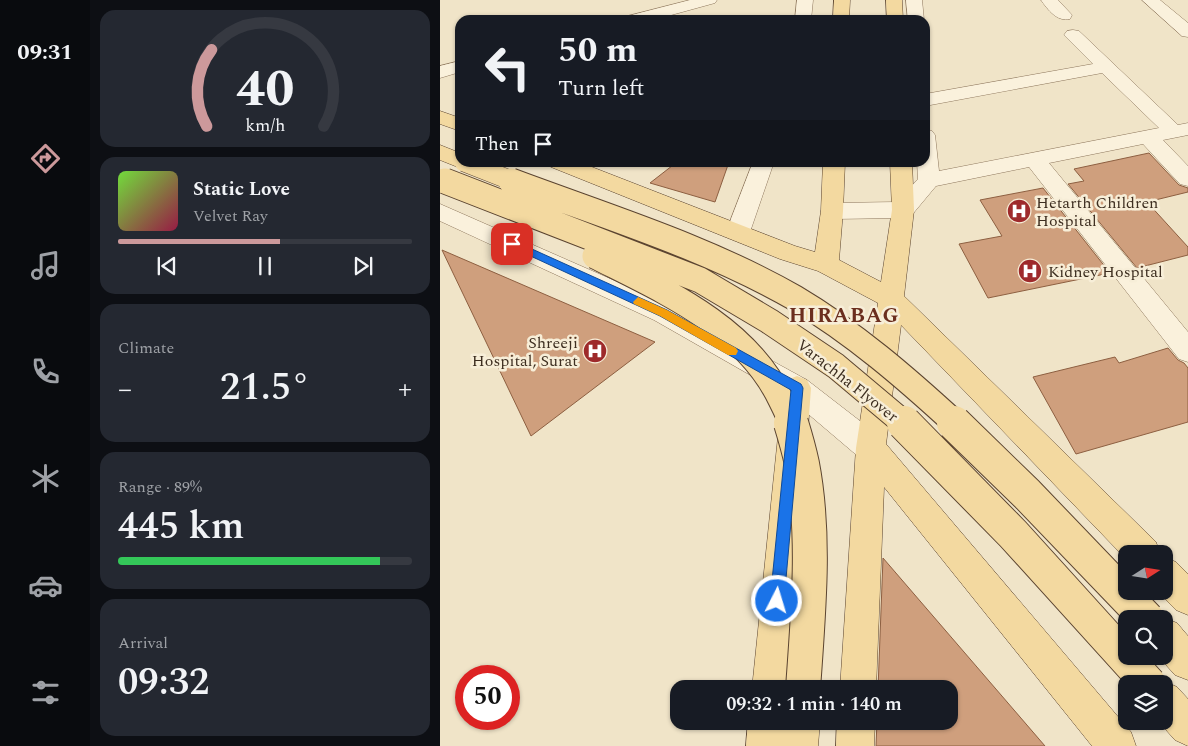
<!DOCTYPE html>
<meta charset="utf-8">
<style>
body{margin:0;font-family:Spectral,serif;background:#242831;color:#f1f3f6;height:100vh;display:flex;flex-direction:column;font-size:19px;white-space:nowrap}
*{box-sizing:border-box;margin:0}
p{font-size:16px;color:#9ea1a6}
.icon{flex:none;width:28px;height:28px;fill:none;stroke:currentColor;stroke-width:2;stroke-linecap:round;stroke-linejoin:round}
.map{position:relative;flex:1;overflow:hidden}
.details{display:flex;flex-direction:column;gap:10px;padding:10px;background:#0d0f14;width:350px}
.details>*{flex:none}
.banner{position:absolute;left:15px;top:15px;width:475px;height:152px;border-radius:15px;box-shadow:0 1px 4px #0004;background:#171b24;color:#f1f3f6;overflow:hidden}
.needle{width:32px;rotate:78deg}
.tools{position:absolute;left:678px;top:545px;display:grid;gap:10px}
.tools a{display:grid;place-items:center;width:55px;height:55px;border-radius:10px;background:#171b24;box-shadow:0 1px 4px #0004;font-size:25px}
.speed{position:absolute;left:15px;top:665px;display:flex;gap:10px;font-size:25px;font-weight:700;text-align:center}
.speed>*{display:grid;place-content:center;width:65px;height:65px;border-radius:50%;background:#171b24;box-shadow:0 1px 4px #0004;line-height:1}
.speed .limit{border:8px solid #d22;background:#fff;color:#111}
.pin{position:absolute;display:grid;place-items:center;width:42px;height:42px;color:#fff;margin:-21px;border-radius:10px;box-shadow:0 2px 8px #0006}
.me{position:absolute;width:55px;margin:-28px;rotate:5deg;stroke-linejoin:round;filter:drop-shadow(0 0 4px #0008)}
.turn{display:flex;align-items:center;gap:18px;height:105px;padding:0 20px;font-size:22px}
.turn .icon{width:65px;height:65px;stroke-width:2.5}
.turn b{display:block;font-size:35px;line-height:42px}
.then{display:flex;align-items:center;height:48px;padding:0 20px;background:#0003;gap:10px;font-size:19px}
.big{font-size:38px;font-weight:600;line-height:1.1}
.details .widget{flex:1;display:flex;flex-direction:column;justify-content:center;gap:8px;min-width:0;padding:0 18px;border-radius:15px;background:#242831}
.details .dial{align-items:center;gap:0}
.dial svg{height:130px;overflow:visible;fill:none;stroke:#363941;stroke-width:7;stroke-linecap:round;text-anchor:middle}
.dial text{fill:#f1f3f6;stroke:none}
.song{display:flex;align-items:center;gap:15px}
.cover{width:60px;height:60px;border-radius:8px;background:linear-gradient(135deg,hsl(100 70% 55%),hsl(340 70% 35%))}
.played{height:5px;border-radius:2px;background:linear-gradient(90deg,#cc999b 55%,#363941 55%)}
.keys{display:flex;justify-content:space-around;direction:ltr}
.heat{display:flex;justify-content:space-between;align-items:center;font-size:28px;direction:ltr}
.charge{height:8px;border-radius:4px;background:linear-gradient(90deg,#34c759 89%,#363941 0)}
.trip{position:absolute;left:230px;top:680px;width:288px;height:50px;border-radius:15px;background:#171b24;box-shadow:0 1px 4px #0004;font-weight:600;line-height:50px;text-align:center}
main{display:flex;flex:1;min-height:0}
.menu{display:flex;flex-direction:column;width:90px;justify-content:space-around;align-items:center;background:#090b0e;color:#9ea1a6}
.menu .icon{width:35px;height:35px}
.menu .on{color:#cc999b}
.menu b{font-size:22px;color:#f1f3f6}
.map>svg:first-child{display:block}
</style>
<main>
<nav class="menu">
<b>09:31</b>
<svg class="icon on" aria-label="directions" viewBox="0 0 24 24"><path d="M12 3l9 9-9 9-9-9zM9 14v-3h6M13 9l2 2-2 2"/></svg>
<svg class="icon" aria-label="music" viewBox="0 0 24 24"><path d="M9 18V5l10-2v13"/><circle cx="6" cy="18" r="3"/><circle cx="16" cy="16" r="3"/></svg>
<svg class="icon" aria-label="phone" viewBox="0 0 24 24"><path d="M5 4h4l2 5-3 2q2 4 5 5l2-3 5 2v4C11 20 4 13 5 4z"/></svg>
<svg class="icon" aria-label="climate" viewBox="0 0 24 24"><path d="M12 3v18M4 7l16 10M4 17L20 7"/></svg>
<svg class="icon" aria-label="car" viewBox="0 0 24 24"><path d="M5 17H2v-5l4-1 3-4h7l3 4 3 1v5h-3M9 17h6M6 11h13"/><circle cx="7" cy="17" r="2"/><circle cx="17" cy="17" r="2"/></svg>
<svg class="icon" aria-label="filters" viewBox="0 0 24 24"><path d="M4 7h16M4 17h16"/><circle cx="9" cy="7" r="2"/><circle cx="15" cy="17" r="2"/></svg>
</nav>
<section class="details">
<div class="widget dial"><svg viewBox="0 0 100 80">
<path d="M14 69A42 42 0 1 1 86 69"/>
<path d="M14 69A42 42 0 0 1 17 22" stroke="#cc999b"/>
<text x="50" y="56" font-size="32" font-weight="700">40</text>
<text x="50" y="72" font-size="11">km/h</text>
</svg></div>
<div class="widget">
<div class="song"><i class="cover"></i><div><b>Static Love</b><p>Velvet Ray</p></div></div>
<div class="played"></div>
<div class="keys"><svg class="icon" aria-label="previous" viewBox="0 0 24 24"><path d="M18 5L8 12l10 7zM5 5v14"/></svg><svg class="icon" aria-label="pause" viewBox="0 0 24 24"><path d="M8 5v14M16 5v14"/></svg><svg class="icon" aria-label="next" viewBox="0 0 24 24"><path d="M6 5l10 7-10 7zM19 5v14"/></svg></div>
</div>
<div class="widget"><p>Climate</p>
<div class="heat"><a>−</a><b class="big">21.5°</b><a>+</a></div>
</div>
<div class="widget"><p>Range · 89%</p><b class="big">445 km</b><div class="charge"></div></div>
<div class="widget"><p>Arrival</p><b class="big">09:32</b></div>
</section>
<div class="map">
<svg width="748" height="746" viewBox="0 0 748 746">
<rect width="100%" height="100%" fill="#f0e4c8"/>
<!-- building -->
<path fill="#cf9f7d" stroke="#8d5f41" d="M 709,153 L 739,185 L 748,188 L 748,192 L 707,202 L 748,247 L 748,255 L 697,268 L 628,184 L 644,181 L 634,169 Z
M 237,162 L 289,162 L 275,202 L 210,183 Z
M 603,188 L 670,273 L 548,298 L 519,244 L 562,236 L 540,200 Z
M 2,250 L 215,342 L 91,436 Z
M 728,348 L 738,360 L 744,363 L 748,368 L 748,422 L 636,454 L 593,377 L 675,357 L 679,363 Z
M 443,558 L 605,746 L 436,746 L 437,721 L 509,721 L 509,689 L 438,689 Z"/>
<g fill="none" stroke-linecap="round" stroke-linejoin="round">
<!-- minor casing -->
<g stroke="#8d765c" stroke-width="1">
<path id="minor" d="M 250,0 L 277,0 L 275,3 L 213,20 L 186,20 L 188,16 Z
M 357,0 L 373,0 L 371,20 L 355,20 Z
M 466,0 L 482,0 L 484,20 L 468,20 Z
M 601,0 L 618,0 L 632,15 L 630,19 C 617,22 608,10 601,0 Z
M 702,0 L 720,0 L 748,23 L 748,37 L 742,36 Z
M 633,30 L 639,31 L 738,125 L 748,123 L 748,135 L 723,140 L 748,166 L 748,186 L 740,184 L 703,144 L 609,163 L 748,332 L 748,362 L 739,359 L 589,167 L 496,186 L 471,216 L 463,218 L 392,219 L 384,217 L 381,211 L 384,205 L 392,203 L 457,202 L 478,179 L 477,162 L 485,162 L 485,129 L 492,131 L 495,135 L 499,171 L 719,128 L 662,73 L 485,106 L 485,94 L 653,64 L 624,35 L 627,31 Z
M 20,61 L 20,72 L 0,78 L 0,66 Z
M 313,162 L 334,162 L 310,232 L 306,238 L 298,240 L 290,238 L 286,232 Z
M 0,204 L 232,306 L 367,380 L 442,438 L 446,448 L 442,458 L 431,461 L 420,458 L 347,396 L 214,320 L 0,221 Z"/>
</g>
<!-- major casing -->
<g stroke="#5b4430" stroke-width="1">
<path id="major" d="M 394,0 L 410,0 L 409,20 L 393,20 Z
M 446,0 L 462,0 L 463,20 L 447,20 Z
M 0,111 L 20,118 L 20,131 L 0,124 Z
M 0,145 L 20,153 L 20,162 L 30,162 L 27,166 L 20,168 L 0,160 Z
M 108,162 L 139,162 L 355,246 L 375,252 L 381,211 L 383,162 L 405,162 L 403,211 L 399,260 L 441,282 L 452,210 L 450,162 L 472,162 L 474,210 L 464,296 L 716,542 L 720,554 L 686,554 L 686,559 L 461,325 L 446,444 L 691,732 L 696,746 L 652,746 L 444,487 L 436,689 L 400,689 L 416,448 L 438,303 L 378,271 L 340,259 L 111,167 Z
M 357,376 L 367,380 L 371,388 L 349,689 L 312,689 L 343,388 L 347,380 Z
M 724,557 L 736,562 L 748,574 L 748,615 L 736,610 L 717,591 L 724,591 Z
M 724,618 L 737,623 L 748,636 L 748,680 L 735,675 L 718,656 L 724,656 Z
M 724,681 L 737,687 L 748,699 L 748,746 L 735,740 L 718,721 L 724,721 L 724,684 L 718,684 Z
M 308,721 L 380,721 L 378,746 L 306,746 Z
M 397,721 L 435,721 L 434,746 L 396,746 Z"/>
</g>
<!-- minor -->
<use href="#minor" fill="#faf1dc" fill-rule="evenodd"/>
<!-- major -->
<use href="#major" fill="#f3d9a0" fill-rule="evenodd"/>
<!-- major-bridge-far2 casing -->
<g stroke="#5b4430" stroke-width="20" stroke-linecap="butt">
<path id="major-bridge-far2" d="M 24,162 L 75,182
M 0,179 L 8,182"/>
</g>
<!-- major-bridge-far1 casing -->
<g stroke="#5b4430" stroke-width="27" stroke-linecap="butt">
<path id="major-bridge-far1" d="M 5,181 L 260,280 L 329,321 L 396,366 L 465,424
M 71,181 C 167,217 266,247 355,298 C 414,333 466,378 516,424
M 155,256 C 224,291 306,326 341,400 C 345,408 349,416 352,424"/>
</g>
<!-- major-bridge casing -->
<g stroke="#5b4430" stroke-width="36" stroke-linecap="butt">
<path id="major-bridge" d="M 351,423 C 355,436 359,450 362,464 C 376,537 368,615 363,689
M 464,423 L 573,534 L 709,684
M 514,423 L 587,494 L 707,619"/>
</g>
<!-- major-bridge-far2 -->
<use href="#major-bridge-far2" stroke="#f3d9a0" stroke-width="19"/>
<!-- major-bridge-far1 -->
<use href="#major-bridge-far1" stroke="#f3d9a0" stroke-width="25"/>
<!-- major-bridge -->
<use href="#major-bridge" stroke="#f3d9a0" stroke-width="34"/>
</g>
<!-- route -->
<path fill="#1a73e8" stroke="#114b97" d="M 72,240 L 227,310 L 361,384 L 363,388 L 344,601 L 342,606 L 337,608 L 332,606 L 330,601 L 351,390 L 220,316 L 69,246 L 69,241 Z"/>
<!-- slow -->
<path fill="#f59e0b" d="M 198,297 L 227,310 L 296,348 L 298,351 L 296,355 L 288,355 L 220,316 L 194,304 L 193,302 Z"/>
<!-- icons -->
<defs>
<g id="hospital-disc" transform="scale(1.25)"><circle r="9.5" fill="#9e2a2b" stroke="#f7eed8"/><path d="M-5-5h3v3.5h4V-5h3V5h-3V1.5h-4V5h-3Z" fill="#fff"/></g>
</defs>
<g fill-rule="evenodd">
<use href="#hospital-disc" x="579" y="211"/>
<use href="#hospital-disc" x="590" y="271"/>
<use href="#hospital-disc" x="155" y="351"/>
</g>
<g text-anchor="middle" stroke-width="5" stroke-linejoin="round" paint-order="stroke">
<!-- poi labels -->
<g font-size="16" fill="#3d2e20" stroke="#f7eed8" text-anchor="start">
<text x="596" y="208">Hetarth Children<tspan x="596" dy="18">Hospital</tspan></text>
<text x="608" y="277">Kidney Hospital</text>
<text x="138" y="348" text-anchor="end">Shreeji<tspan x="138" dy="18">Hospital, Surat</tspan></text>
</g>
<!-- street labels -->
<g font-size="16" fill="#3d2e20" stroke="#f7eed8">
<text transform="translate(408 380) rotate(38)" y="6">Varachha Flyover</text>
</g>
<!-- district labels -->
<g font-size="21" font-weight="bold" letter-spacing="1" fill="#6b2e1e" stroke="#f7eed8">
<text x="404" y="322">HIRABAG</text>
</g>
</g>
</svg>
<div class="tools">
<a><svg class="needle" viewBox="-14 -14 28 28"><path d="M0-13l5 13h-10z" fill="#e53935"/><path d="M0 13l5-13h-10z" fill="#9ea1a6"/></svg></a>
<a><svg class="icon" aria-label="search" viewBox="0 0 24 24"><circle cx="10" cy="10" r="6"/><path d="M15 15l6 6"/></svg></a>
<a><svg class="icon" aria-label="layers" viewBox="0 0 24 24"><path d="M12 4l9 5-9 5-9-5zM3 14l9 5 9-5"/></svg></a>
</div>
<div class="speed"><div class="limit">50</div></div>
<div class="pin" style="left:72px;top:244px;background:#d93025"><svg class="icon" aria-label="arrive" viewBox="0 0 24 24"><path d="M6 21V4h12l-3 4 3 4H6"/></svg></div>
<svg class="me" style="left:337px;top:601px" viewBox="-20 -20 40 40"><circle r="17" fill="#1a73e8" stroke="#fff" stroke-width="3"/><path d="M0-11L8 9 0 5-8 9z" fill="#fff"/></svg>
<div class="trip">09:32 · 1 min · 140 m</div>
<div class="banner">
<div class="turn"><svg class="icon" aria-label="left" viewBox="0 0 24 24"><path d="M17 20v-9H6M10 6l-5 5 5 5"/></svg><div><b>50 m</b>Turn left</div></div>
<div class="then">Then<svg class="icon" aria-label="arrive" viewBox="0 0 24 24"><path d="M6 21V4h12l-3 4 3 4H6"/></svg></div>
</div>
</div>
</main>
